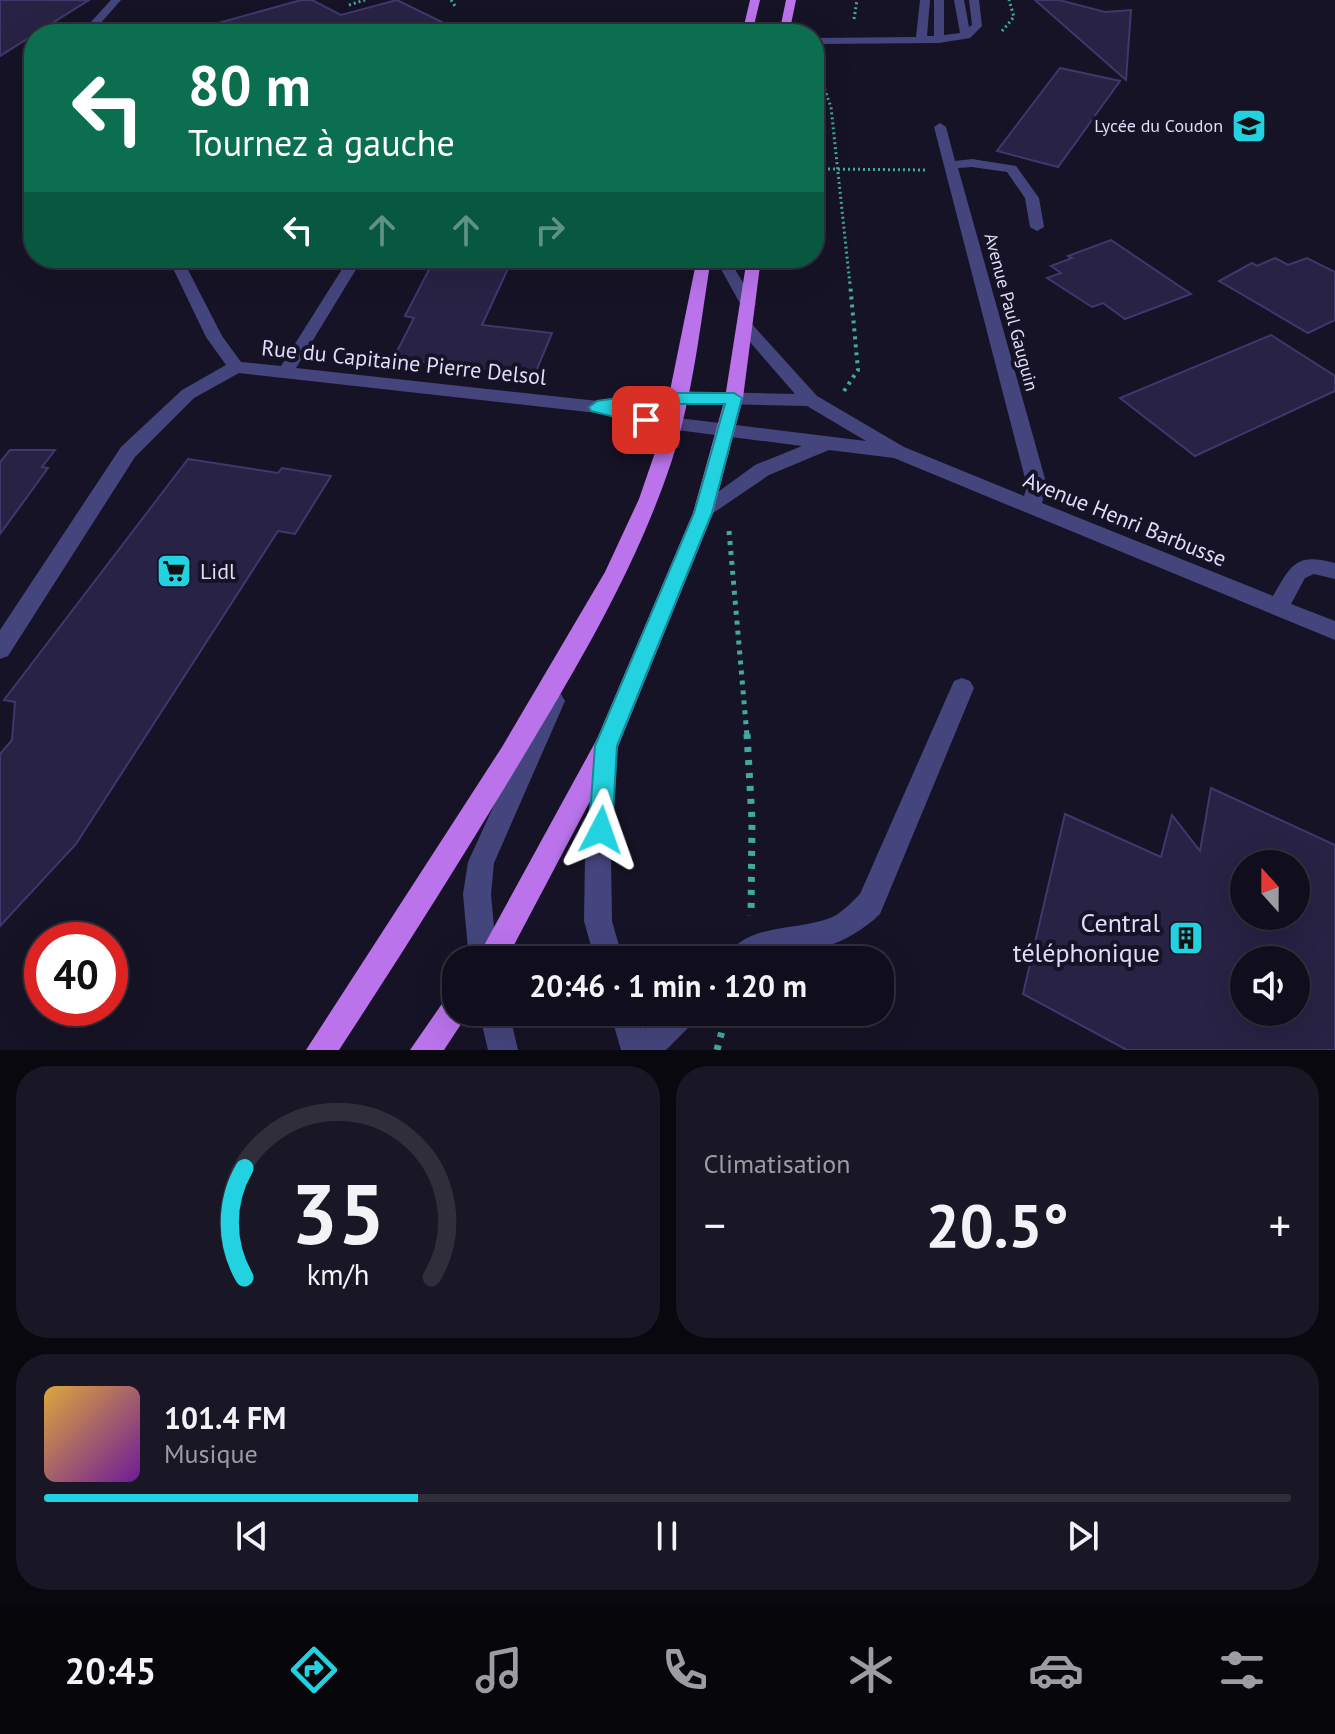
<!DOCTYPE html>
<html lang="fr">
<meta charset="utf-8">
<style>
body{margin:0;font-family:"PT Sans",sans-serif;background:#191725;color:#f1f3f6;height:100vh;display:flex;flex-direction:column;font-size:30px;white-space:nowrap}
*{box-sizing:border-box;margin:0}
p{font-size:26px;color:#9c9ca3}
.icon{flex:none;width:44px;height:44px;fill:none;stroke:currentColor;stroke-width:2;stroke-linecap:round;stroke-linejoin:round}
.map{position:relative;height:1050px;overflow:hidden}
.sheet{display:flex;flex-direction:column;gap:16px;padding:16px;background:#09080f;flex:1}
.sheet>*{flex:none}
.hud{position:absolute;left:24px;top:24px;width:800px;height:244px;border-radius:32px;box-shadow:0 8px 32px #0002,0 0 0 2px #302e3b;background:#0b6e4f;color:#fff;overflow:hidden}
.needle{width:52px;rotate:339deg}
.controls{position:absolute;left:1230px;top:850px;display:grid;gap:16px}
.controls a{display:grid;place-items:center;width:80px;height:80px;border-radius:50%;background:#100e1c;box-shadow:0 8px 32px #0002,0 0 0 2px #302e3b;font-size:40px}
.speed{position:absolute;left:24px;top:922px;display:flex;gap:16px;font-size:40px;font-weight:700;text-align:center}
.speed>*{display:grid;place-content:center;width:104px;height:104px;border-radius:50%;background:#100e1c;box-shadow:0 8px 32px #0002,0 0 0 2px #302e3b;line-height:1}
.speed .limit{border:12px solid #d22;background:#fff;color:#111}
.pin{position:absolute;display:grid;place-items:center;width:68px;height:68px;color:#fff;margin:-34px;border-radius:16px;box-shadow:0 4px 12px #0006}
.me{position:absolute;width:88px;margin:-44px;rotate:4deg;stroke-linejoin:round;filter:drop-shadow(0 0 6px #0008)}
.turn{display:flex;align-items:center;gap:28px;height:168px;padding:0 32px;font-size:36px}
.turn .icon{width:104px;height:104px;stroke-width:2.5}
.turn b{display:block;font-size:56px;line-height:68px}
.lanes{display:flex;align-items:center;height:76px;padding:0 32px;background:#0003;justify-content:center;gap:40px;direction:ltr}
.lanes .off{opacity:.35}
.big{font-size:60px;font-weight:700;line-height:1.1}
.sheet .card{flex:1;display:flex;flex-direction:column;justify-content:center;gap:12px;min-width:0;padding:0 28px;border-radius:32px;background:#191725}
.sheet .dial{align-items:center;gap:0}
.dial svg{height:208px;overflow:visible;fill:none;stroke:#302e3b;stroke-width:7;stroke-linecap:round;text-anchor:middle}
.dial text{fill:#f1f3f6;stroke:none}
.song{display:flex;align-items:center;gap:24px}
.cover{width:96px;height:96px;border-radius:12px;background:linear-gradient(135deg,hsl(40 70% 55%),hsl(280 70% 35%))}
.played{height:8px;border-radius:4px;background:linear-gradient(90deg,#23d2e0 30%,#302e3b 30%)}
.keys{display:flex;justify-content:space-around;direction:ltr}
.heat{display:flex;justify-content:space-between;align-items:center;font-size:44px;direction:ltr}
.sheet .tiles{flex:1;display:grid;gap:16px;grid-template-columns:1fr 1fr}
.card:last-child{grid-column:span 2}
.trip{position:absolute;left:442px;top:946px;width:452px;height:80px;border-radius:32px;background:#100e1c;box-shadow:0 8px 32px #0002,0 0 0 2px #302e3b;font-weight:700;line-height:80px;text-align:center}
.dock{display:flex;height:128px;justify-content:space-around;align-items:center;background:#06060b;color:#9c9ca3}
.dock .icon{width:56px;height:56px}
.dock .active{color:#23d2e0}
.dock b{font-size:36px;color:#f1f3f6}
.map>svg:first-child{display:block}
</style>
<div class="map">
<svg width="1335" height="1050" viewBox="0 0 1335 1050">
<rect width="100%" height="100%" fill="#161326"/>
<!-- building -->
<path fill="#282244" stroke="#40376d" stroke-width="2" fill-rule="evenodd" d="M 0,0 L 89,0 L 0,56 Z
M 301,0 L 312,0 L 341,15 L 397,0 L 466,34 L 216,34 L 215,24 Z
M 1035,0 L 1059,0 L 1105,12 L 1131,10 L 1126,80 Z
M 1060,68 L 1120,81 L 1058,167 L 997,151 Z
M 1111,240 L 1191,294 L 1125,319 L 1103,303 L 1092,307 L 1047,278 L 1061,273 L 1051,266 L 1072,258 L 1068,256 Z
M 435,258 L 509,258 L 507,261 L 511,262 L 482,325 L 552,333 L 535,374 L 393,359 L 414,318 L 405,316 Z
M 1275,258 L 1288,265 L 1307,258 L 1335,272 L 1335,320 L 1308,333 L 1219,281 L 1252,263 L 1257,266 Z
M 1271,335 L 1335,376 L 1335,391 L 1195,456 L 1120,398 Z
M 10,450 L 55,450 L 42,467 L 48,468 L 0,534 L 0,462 Z
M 188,459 L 278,473 L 282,468 L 331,476 L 295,534 L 278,531 L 76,844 L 0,926 L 0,754 L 12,740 L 15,702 L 4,700 Z
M 1211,788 L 1335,845 L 1335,1050 L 1127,1050 L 1023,994 L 1065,814 L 1161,857 L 1172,815 L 1200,851 ZM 1244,864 L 1296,864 L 1296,916 L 1244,916 ZM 1244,960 L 1296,960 L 1296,1012 L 1244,1012 Z"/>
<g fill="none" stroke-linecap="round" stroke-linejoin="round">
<!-- path-far3 -->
<path stroke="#41aaa0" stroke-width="3" stroke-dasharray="2 3" stroke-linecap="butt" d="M 451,0 L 455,6
M 349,5 L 365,0
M 854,19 L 857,0
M 1002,31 L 1014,17 L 1009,0
M 816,65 L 831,107 L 850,285
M 823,169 L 926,170"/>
<!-- path-far2 -->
<path stroke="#41aaa0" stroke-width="4" stroke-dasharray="3 5" stroke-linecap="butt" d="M 844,391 L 858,370 L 850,283"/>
<!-- path-far1 -->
<path stroke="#41aaa0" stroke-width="5" stroke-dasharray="4 6" stroke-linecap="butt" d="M 729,531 L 747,736"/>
<!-- path -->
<path stroke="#41aaa0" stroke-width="7" stroke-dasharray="5 8" stroke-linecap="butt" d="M 747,734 L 752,820 L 751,916
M 717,1050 L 727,1012"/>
<!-- minor -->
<path fill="#45457e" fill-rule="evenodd" d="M 111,0 L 121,0 L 91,34 L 80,34 Z
M 920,0 L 930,0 L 927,36 L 934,36 L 934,0 L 944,0 L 944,35 L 960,33 L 954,0 L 964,0 L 969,27 L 972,25 L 969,0 L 979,0 L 982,26 L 970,38 L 939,43 L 814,44 L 814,38 L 916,37 Z
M 940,123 L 946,127 L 955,161 L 972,159 L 1016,166 L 1039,198 L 1044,227 L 1037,231 L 1030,227 L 1025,198 L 1007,172 L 972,167 L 958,168 L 1047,486 L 1042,503 L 1273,596 C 1291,565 1296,552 1335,563 L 1335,579 L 1314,574 L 1305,578 L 1291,604 L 1335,621 L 1335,640 L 894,458 L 829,450 L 769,475 L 703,520 L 696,518 L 693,513 L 696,508 L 755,465 L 802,446 L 646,426 L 597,413 L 239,373 L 194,398 L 135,457 L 8,656 L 0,659 L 0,630 L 121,447 L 182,390 L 226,365 L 206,337 L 168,258 L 182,258 L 222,336 L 241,362 L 281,366 L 349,258 L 363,258 L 296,368 L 598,401 L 679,391 L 795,394 L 737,327 L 745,322 L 751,323 L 817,396 L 904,447 L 1024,496 L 1027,486 L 934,127 ZM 679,403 L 807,406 L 866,441 L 646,414 L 626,409 Z
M 724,258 L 738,258 L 736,271 L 756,304 L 754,307 L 748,309 L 742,307 L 722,271 Z
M 962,678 L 970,681 L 974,688 L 880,914 C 839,954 781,960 726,960 C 741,923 798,931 830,918 C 842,913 851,903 860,894 L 954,681 Z
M 553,690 L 561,694 L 565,701 L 494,863 L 491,894 L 497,960 L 469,960 L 463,894 L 468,862 L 545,694 Z
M 606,735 L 615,738 L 618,746 L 611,858 L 612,921 L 623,960 L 595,960 L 584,921 L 585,858 L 594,746 L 597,738 Z
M 479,1012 L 509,1012 L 518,1050 L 488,1050 Z
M 610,1012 L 640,1012 L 645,1029 L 662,1012 L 699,1012 L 694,1022 L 666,1050 L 621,1050 Z"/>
<!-- major -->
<path fill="#ba73eb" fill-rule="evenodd" d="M 750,0 L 760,0 L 752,34 L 742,34 Z
M 786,0 L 796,0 L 789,34 L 779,34 Z
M 697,258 L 711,258 C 700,326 693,395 672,460 C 639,560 586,652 532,742 C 470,846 405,949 339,1050 L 306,1050 L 502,747 L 605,572 L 639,499 L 661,435 Z
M 747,258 L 761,258 L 743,398 L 713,513 L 615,754 L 506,960 L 476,960 L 597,739 L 693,513 L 725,398 Z
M 456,993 L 456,1012 L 469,1012 L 444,1050 L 410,1050 L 446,998 Z"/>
</g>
<!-- route -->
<path fill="#23d2e0" stroke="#178892" stroke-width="2" d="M 653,393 L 734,393 L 742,398 L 712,513 L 617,746 L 612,830 L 609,838 L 601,842 L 592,838 L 589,830 L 595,746 L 694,513 L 725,404 L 653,404 L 623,408 L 651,416 L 651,424 L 646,425 L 591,411 L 589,407 L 597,401 Z"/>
<!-- icons -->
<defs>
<g id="school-square" transform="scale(1.8)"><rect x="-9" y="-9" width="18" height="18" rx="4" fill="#23d2e0" stroke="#161326"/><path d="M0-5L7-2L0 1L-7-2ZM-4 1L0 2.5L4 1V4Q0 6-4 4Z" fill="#111"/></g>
<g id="supermarket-square" transform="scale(1.8)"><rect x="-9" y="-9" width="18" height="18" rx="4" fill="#23d2e0" stroke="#161326"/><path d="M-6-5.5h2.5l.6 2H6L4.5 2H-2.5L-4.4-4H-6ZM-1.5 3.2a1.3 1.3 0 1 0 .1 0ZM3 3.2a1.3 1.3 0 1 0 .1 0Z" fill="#111"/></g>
<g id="building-square" transform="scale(1.8)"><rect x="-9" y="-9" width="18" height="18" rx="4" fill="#23d2e0" stroke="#161326"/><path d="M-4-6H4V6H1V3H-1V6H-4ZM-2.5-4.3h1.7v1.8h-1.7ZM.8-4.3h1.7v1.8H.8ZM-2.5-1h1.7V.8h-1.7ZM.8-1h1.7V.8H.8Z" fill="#111"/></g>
</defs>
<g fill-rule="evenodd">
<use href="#school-square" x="1249" y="126"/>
<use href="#supermarket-square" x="174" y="571"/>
<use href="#building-square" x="1186" y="938"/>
</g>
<g text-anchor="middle" stroke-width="8" stroke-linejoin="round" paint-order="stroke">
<!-- far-poi labels -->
<g font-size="18" fill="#dfddfa" stroke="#161326" text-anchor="end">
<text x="1223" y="132">Lycée du Coudon</text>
</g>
<!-- far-street labels -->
<g font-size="18" fill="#dfddfa" stroke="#161326">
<text transform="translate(1011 312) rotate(75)" y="6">Avenue Paul Gauguin</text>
</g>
<!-- street labels -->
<g font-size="22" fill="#dfddfa" stroke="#161326">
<text transform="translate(404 362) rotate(6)" y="8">Rue du Capitaine Pierre Delsol</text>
<text transform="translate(1125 519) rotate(22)" y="8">Avenue Henri Barbusse</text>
</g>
<!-- poi labels -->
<g font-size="22" fill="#dfddfa" stroke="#161326" text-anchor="start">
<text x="200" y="579">Lidl</text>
</g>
<!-- near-poi labels -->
<g font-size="26" fill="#dfddfa" stroke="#161326" text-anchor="end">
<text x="1160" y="932">Central<tspan x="1160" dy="30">téléphonique</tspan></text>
</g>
</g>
</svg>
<div class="controls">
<a><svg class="needle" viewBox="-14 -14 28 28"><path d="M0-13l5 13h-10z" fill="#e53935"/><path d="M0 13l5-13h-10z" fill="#9c9ca3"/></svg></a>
<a><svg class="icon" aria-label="sound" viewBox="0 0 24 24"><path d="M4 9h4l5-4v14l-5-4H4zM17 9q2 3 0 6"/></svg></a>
</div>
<div class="speed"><div class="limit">40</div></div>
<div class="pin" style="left:646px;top:420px;background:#d93025"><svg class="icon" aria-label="arrive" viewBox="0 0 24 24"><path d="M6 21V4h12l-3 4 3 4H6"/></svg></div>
<svg class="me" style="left:601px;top:830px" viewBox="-20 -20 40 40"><path d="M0-17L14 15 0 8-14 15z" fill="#23d2e0" stroke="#fff" stroke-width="4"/></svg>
<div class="trip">20:46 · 1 min · 120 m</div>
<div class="hud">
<div class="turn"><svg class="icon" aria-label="left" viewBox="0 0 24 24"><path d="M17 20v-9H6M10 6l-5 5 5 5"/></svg><div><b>80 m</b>Tournez à gauche</div></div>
<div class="lanes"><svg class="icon" aria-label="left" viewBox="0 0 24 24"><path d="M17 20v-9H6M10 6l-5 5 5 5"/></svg><svg class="icon off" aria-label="ahead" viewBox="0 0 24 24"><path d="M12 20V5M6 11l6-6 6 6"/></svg><svg class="icon off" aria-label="ahead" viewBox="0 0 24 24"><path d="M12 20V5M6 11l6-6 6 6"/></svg><svg class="icon off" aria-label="right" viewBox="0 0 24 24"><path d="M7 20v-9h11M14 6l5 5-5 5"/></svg></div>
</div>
</div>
<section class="sheet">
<div class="tiles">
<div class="card dial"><svg viewBox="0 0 100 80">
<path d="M14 69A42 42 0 1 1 86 69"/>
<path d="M14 69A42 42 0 0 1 14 27" stroke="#23d2e0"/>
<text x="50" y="56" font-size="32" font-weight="700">35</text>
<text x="50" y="72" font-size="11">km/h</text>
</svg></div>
<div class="card"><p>Climatisation</p>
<div class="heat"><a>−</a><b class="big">20.5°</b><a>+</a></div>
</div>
<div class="card">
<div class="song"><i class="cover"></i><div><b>101.4 FM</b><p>Musique</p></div></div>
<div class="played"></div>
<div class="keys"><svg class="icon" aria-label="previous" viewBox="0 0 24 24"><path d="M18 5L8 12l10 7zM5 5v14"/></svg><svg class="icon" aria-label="pause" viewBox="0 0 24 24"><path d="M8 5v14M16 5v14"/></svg><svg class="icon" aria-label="next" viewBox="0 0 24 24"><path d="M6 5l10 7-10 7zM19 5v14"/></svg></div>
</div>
</div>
</section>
<nav class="dock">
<b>20:45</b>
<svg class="icon active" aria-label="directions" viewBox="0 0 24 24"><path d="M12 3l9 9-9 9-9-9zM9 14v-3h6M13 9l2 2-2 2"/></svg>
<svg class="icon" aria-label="music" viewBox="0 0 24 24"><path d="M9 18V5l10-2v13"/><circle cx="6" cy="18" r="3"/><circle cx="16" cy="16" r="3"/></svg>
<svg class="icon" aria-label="phone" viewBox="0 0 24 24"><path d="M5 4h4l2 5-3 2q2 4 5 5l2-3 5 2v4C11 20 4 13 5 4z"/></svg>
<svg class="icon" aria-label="climate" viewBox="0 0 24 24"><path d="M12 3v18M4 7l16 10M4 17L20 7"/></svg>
<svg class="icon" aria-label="car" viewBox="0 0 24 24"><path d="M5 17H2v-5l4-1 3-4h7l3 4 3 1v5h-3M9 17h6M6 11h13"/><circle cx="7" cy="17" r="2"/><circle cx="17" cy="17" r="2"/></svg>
<svg class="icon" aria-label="filters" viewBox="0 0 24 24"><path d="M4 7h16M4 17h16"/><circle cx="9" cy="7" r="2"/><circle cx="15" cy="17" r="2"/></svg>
</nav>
